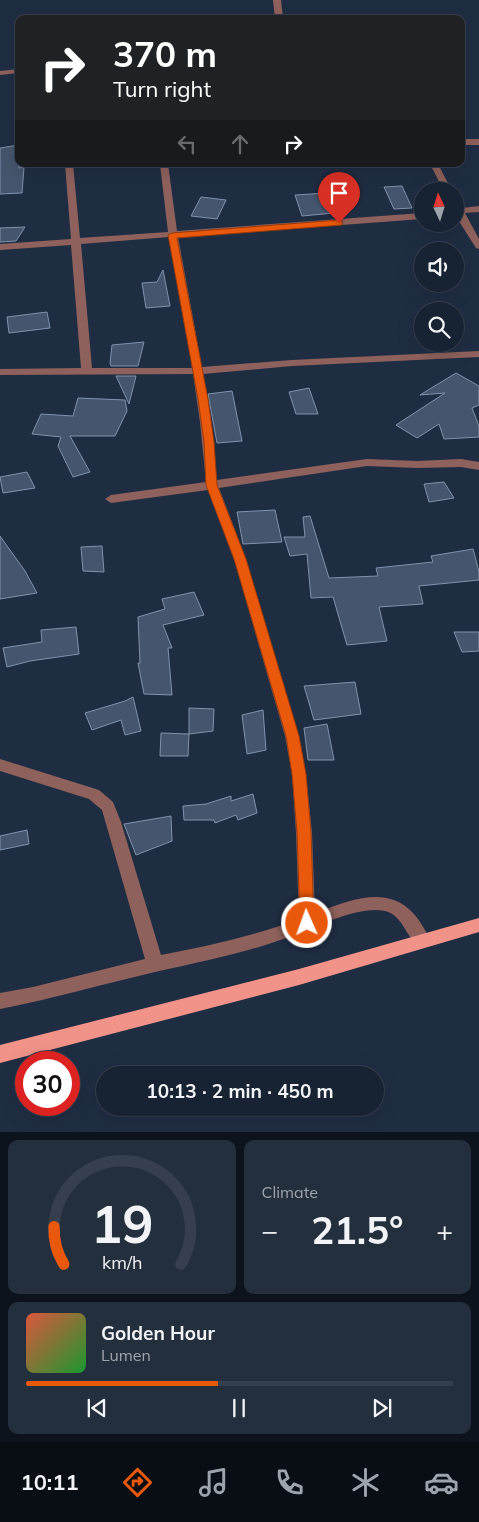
<!DOCTYPE html>
<meta charset="utf-8">
<style>
body{margin:0;font-family:Mulish,sans-serif;background:#242f3e;color:#f1f3f6;height:100vh;display:flex;flex-direction:column;font-size:19px;white-space:nowrap}
*{box-sizing:border-box;margin:0}
p{font-size:16px;color:#9ea4ac}
.icon{flex:none;width:28px;height:28px;fill:none;stroke:currentColor;stroke-width:2;stroke-linecap:round;stroke-linejoin:round}
.map{position:relative;height:1132px;overflow:hidden}
.panel{display:flex;flex-direction:column;gap:8px;padding:8px;background:#0d131c;flex:1}
.panel>*{flex:none}
.top-card{position:absolute;left:15px;top:15px;width:450px;height:152px;border-radius:10px;box-shadow:0 5px 20px #0002,0 0 0 1px #363f4d;background:#202124;color:#fff;overflow:hidden}
.needle{width:32px;rotate:356deg}
.tools{position:absolute;left:414px;top:182px;display:grid;gap:10px}
.tools a{display:grid;place-items:center;width:50px;height:50px;border-radius:50%;background:#172232;box-shadow:0 5px 20px #0002,0 0 0 1px #363f4d;font-size:25px}
.speed{position:absolute;left:15px;top:1051px;display:flex;gap:10px;font-size:25px;font-weight:700;text-align:center}
.speed>*{display:grid;place-content:center;width:65px;height:65px;border-radius:50%;background:#172232;box-shadow:0 5px 20px #0002,0 0 0 1px #363f4d;line-height:1}
.speed .limit{border:8px solid #d22;background:#fff;color:#111}
.pin{position:absolute;display:grid;place-items:center;width:42px;height:42px;color:#fff;margin:-51px -21px;border-radius:50% 50% 50% 0;rotate:-45deg;box-shadow:0 0 5px #0007}
.pin .icon{rotate:45deg}
.me{position:absolute;width:55px;margin:-28px;rotate:358deg;stroke-linejoin:round;filter:drop-shadow(0 0 4px #0008)}
.turn{display:flex;align-items:center;gap:18px;height:105px;padding:0 15px;font-size:22px}
.turn .icon{width:65px;height:65px;stroke-width:2.5}
.turn b{display:block;font-size:35px;line-height:42px}
.lanes{display:flex;align-items:center;height:48px;padding:0 15px;background:#0003;justify-content:center;gap:25px;direction:ltr}
.lanes .off{opacity:.35}
.big{font-size:38px;font-weight:700;line-height:1.1}
.panel .widget{flex:1;display:flex;flex-direction:column;justify-content:center;gap:8px;min-width:0;padding:0 18px;border-radius:10px;background:#242f3e}
.panel .dial{align-items:center;gap:0}
.dial svg{height:130px;overflow:visible;fill:none;stroke:#363f4d;stroke-width:7;stroke-linecap:round;text-anchor:middle}
.dial text{fill:#f1f3f6;stroke:none}
.song{display:flex;align-items:center;gap:15px}
.cover{width:60px;height:60px;border-radius:8px;background:linear-gradient(135deg,hsl(10 70% 55%),hsl(130 70% 35%))}
.played{height:5px;border-radius:2px;background:linear-gradient(90deg,#ea580c 45%,#363f4d 45%)}
.keys{display:flex;justify-content:space-around;direction:ltr}
.heat{display:flex;justify-content:space-between;align-items:center;font-size:28px;direction:ltr}
.panel .tiles{flex:1;display:grid;gap:8px;grid-template-columns:1fr 1fr}
.widget:last-child{grid-column:span 2}
.trip{position:absolute;left:96px;top:1066px;width:288px;height:50px;border-radius:25px;background:#172232;box-shadow:0 5px 20px #0002,0 0 0 1px #363f4d;font-weight:700;line-height:50px;text-align:center}
.tab-bar{display:flex;height:80px;justify-content:space-around;align-items:center;background:#090e14;color:#9ea4ac}
.tab-bar .icon{width:35px;height:35px}
.tab-bar .on{color:#ea580c}
.tab-bar b{font-size:22px;color:#f1f3f6}
.map>svg:first-child{display:block}
</style>
<div class="map">
<svg width="479" height="1132" viewBox="0 0 479 1132">
<rect width="100%" height="100%" fill="#1f2d43"/>
<!-- building -->
<path fill="#45556d" stroke="#8192ad" d="M 19,145 L 19,168 L 24,167 L 22,193 L 0,194 L 0,148 Z
M 402,186 L 412,208 L 394,209 L 384,187 Z
M 327,193 L 334,213 L 302,216 L 295,195 Z
M 201,197 L 226,200 L 217,219 L 191,216 Z
M 25,227 L 16,241 L 0,242 L 0,228 Z
M 163,270 L 170,306 L 146,308 L 142,283 L 157,282 Z
M 47,312 L 50,328 L 9,333 L 7,317 Z
M 144,342 L 138,366 L 111,366 L 110,363 L 112,345 Z
M 456,373 L 479,386 L 479,405 L 472,408 L 479,426 L 479,437 L 444,439 L 439,424 L 417,438 L 396,425 L 445,393 L 420,395 Z
M 116,376 L 136,376 L 129,404 Z
M 309,388 L 318,414 L 296,414 L 289,392 Z
M 232,391 L 242,441 L 217,443 L 208,394 Z
M 78,398 L 125,400 L 127,411 L 115,436 L 70,436 L 90,472 L 73,477 L 58,446 L 61,437 L 32,434 L 41,414 L 73,416 Z
M 27,472 L 35,488 L 3,493 L 0,477 Z
M 444,482 L 454,498 L 429,502 L 424,484 Z
M 275,510 L 282,542 L 243,544 L 237,512 Z
M 310,516 L 329,578 L 378,576 L 376,568 L 433,562 L 431,556 L 473,549 L 479,572 L 479,580 L 419,586 L 423,604 L 379,607 L 387,641 L 347,645 L 333,597 L 311,598 L 307,554 L 290,556 L 284,537 L 305,537 L 303,517 Z
M 0,536 L 25,571 L 37,593 L 0,599 Z
M 102,546 L 104,572 L 83,571 L 81,547 Z
M 194,592 L 204,615 L 163,625 L 172,648 L 168,648 L 172,695 L 144,694 L 138,663 L 140,663 L 138,617 L 165,609 L 162,599 Z
M 76,627 L 79,654 L 30,661 L 7,667 L 3,648 L 42,642 L 41,630 Z
M 454,632 L 479,632 L 479,651 L 462,652 Z
M 355,682 L 361,714 L 314,720 L 304,686 Z
M 133,697 L 141,731 L 125,735 L 121,720 L 92,730 L 85,713 L 125,701 Z
M 189,708 L 214,709 L 213,731 L 189,734 Z
M 263,710 L 266,750 L 247,754 L 242,715 Z
M 327,724 L 334,760 L 308,760 L 304,728 Z
M 161,733 L 189,734 L 188,756 L 160,756 Z
M 253,794 L 257,813 L 238,820 L 236,815 L 215,823 L 214,820 L 184,820 L 183,806 L 206,804 L 231,796 L 231,801 Z
M 171,816 L 172,841 L 136,855 L 124,824 Z
M 27,830 L 29,844 L 0,850 L 0,836 Z"/>
<g fill="none" stroke-linecap="round" stroke-linejoin="round">
<!-- minor -->
<path fill="#8f615c" fill-rule="evenodd" d="M 273,0 L 281,0 L 283,19 L 275,19 Z
M 353,16 L 359,16 L 360,19 L 352,19 Z
M 19,69 L 19,73 L 0,75 L 0,71 Z
M 461,139 L 479,139 L 479,145 L 461,145 Z
M 65,164 L 73,164 L 80,238 L 168,232 L 160,164 L 168,164 L 177,231 L 422,213 L 422,219 L 178,237 L 202,367 L 292,360 L 479,351 L 479,357 L 292,366 L 203,374 L 217,480 L 367,459 L 417,461 L 461,459 L 479,462 L 479,470 L 461,467 L 417,468 L 367,466 L 219,488 L 246,559 L 299,736 L 306,774 L 312,833 L 315,913 C 364,895 403,880 430,940 L 428,945 L 422,947 C 406,941 404,915 385,911 C 360,905 318,926 294,935 C 247,953 204,961 155,972 C 103,984 52,999 0,1009 L 0,993 L 33,987 L 145,959 L 102,810 L 89,799 L 0,771 L 0,759 L 99,790 L 113,802 L 121,822 L 161,955 C 208,946 254,936 299,919 L 296,833 L 292,774 L 285,736 L 234,559 L 208,490 L 111,503 L 105,499 L 111,495 L 206,482 L 200,422 L 193,374 L 0,375 L 0,369 L 81,368 L 71,245 L 0,250 L 0,244 L 71,239 ZM 169,237 L 192,368 L 92,368 L 81,244 Z
M 430,164 L 438,164 L 452,191 L 444,191 Z
M 455,202 L 458,203 L 462,208 L 479,206 L 479,212 L 465,213 L 479,239 L 479,249 L 476,248 L 455,215 Z"/>
<!-- major -->
<path fill="#f19389" fill-rule="evenodd" d="M 479,918 L 479,932 L 299,985 L 0,1063 L 0,1045 L 299,969 Z"/>
</g>
<!-- route -->
<path fill="#ea580c" stroke="#983908" d="M 339,220 L 342,221 L 342,225 L 177,238 L 208,399 L 214,442 L 217,485 L 246,559 L 299,736 L 306,774 L 311,832 L 314,923 L 312,928 L 307,930 L 302,928 L 300,923 L 297,832 L 292,774 L 286,736 L 234,559 L 206,485 L 204,442 L 198,399 L 168,235 L 172,233 Z"/>
</svg>
<div class="tools">
<a><svg class="needle" viewBox="-14 -14 28 28"><path d="M0-13l5 13h-10z" fill="#e53935"/><path d="M0 13l5-13h-10z" fill="#9ea4ac"/></svg></a>
<a><svg class="icon" aria-label="sound" viewBox="0 0 24 24"><path d="M4 9h4l5-4v14l-5-4H4zM17 9q2 3 0 6"/></svg></a>
<a><svg class="icon" aria-label="search" viewBox="0 0 24 24"><circle cx="10" cy="10" r="6"/><path d="M15 15l6 6"/></svg></a>
</div>
<div class="speed"><div class="limit">30</div></div>
<div class="pin" style="left:339px;top:223px;background:#d93025"><svg class="icon" aria-label="arrive" viewBox="0 0 24 24"><path d="M6 21V4h12l-3 4 3 4H6"/></svg></div>
<svg class="me" style="left:307px;top:923px" viewBox="-20 -20 40 40"><circle r="17" fill="#ea580c" stroke="#fff" stroke-width="3"/><path d="M0-11L8 9 0 5-8 9z" fill="#fff"/></svg>
<div class="trip">10:13 · 2 min · 450 m</div>
<div class="top-card">
<div class="turn"><svg class="icon" aria-label="right" viewBox="0 0 24 24"><path d="M7 20v-9h11M14 6l5 5-5 5"/></svg><div><b>370 m</b>Turn right</div></div>
<div class="lanes"><svg class="icon off" aria-label="left" viewBox="0 0 24 24"><path d="M17 20v-9H6M10 6l-5 5 5 5"/></svg><svg class="icon off" aria-label="ahead" viewBox="0 0 24 24"><path d="M12 20V5M6 11l6-6 6 6"/></svg><svg class="icon" aria-label="right" viewBox="0 0 24 24"><path d="M7 20v-9h11M14 6l5 5-5 5"/></svg></div>
</div>
</div>
<section class="panel">
<div class="tiles">
<div class="widget dial"><svg viewBox="0 0 100 80">
<path d="M14 69A42 42 0 1 1 86 69"/>
<path d="M14 69A42 42 0 0 1 8 46" stroke="#ea580c"/>
<text x="50" y="56" font-size="32" font-weight="700">19</text>
<text x="50" y="72" font-size="11">km/h</text>
</svg></div>
<div class="widget"><p>Climate</p>
<div class="heat"><a>−</a><b class="big">21.5°</b><a>+</a></div>
</div>
<div class="widget">
<div class="song"><i class="cover"></i><div><b>Golden Hour</b><p>Lumen</p></div></div>
<div class="played"></div>
<div class="keys"><svg class="icon" aria-label="previous" viewBox="0 0 24 24"><path d="M18 5L8 12l10 7zM5 5v14"/></svg><svg class="icon" aria-label="pause" viewBox="0 0 24 24"><path d="M8 5v14M16 5v14"/></svg><svg class="icon" aria-label="next" viewBox="0 0 24 24"><path d="M6 5l10 7-10 7zM19 5v14"/></svg></div>
</div>
</div>
</section>
<nav class="tab-bar">
<b>10:11</b>
<svg class="icon on" aria-label="directions" viewBox="0 0 24 24"><path d="M12 3l9 9-9 9-9-9zM9 14v-3h6M13 9l2 2-2 2"/></svg>
<svg class="icon" aria-label="music" viewBox="0 0 24 24"><path d="M9 18V5l10-2v13"/><circle cx="6" cy="18" r="3"/><circle cx="16" cy="16" r="3"/></svg>
<svg class="icon" aria-label="phone" viewBox="0 0 24 24"><path d="M5 4h4l2 5-3 2q2 4 5 5l2-3 5 2v4C11 20 4 13 5 4z"/></svg>
<svg class="icon" aria-label="climate" viewBox="0 0 24 24"><path d="M12 3v18M4 7l16 10M4 17L20 7"/></svg>
<svg class="icon" aria-label="car" viewBox="0 0 24 24"><path d="M5 17H2v-5l4-1 3-4h7l3 4 3 1v5h-3M9 17h6M6 11h13"/><circle cx="7" cy="17" r="2"/><circle cx="17" cy="17" r="2"/></svg>
</nav>
